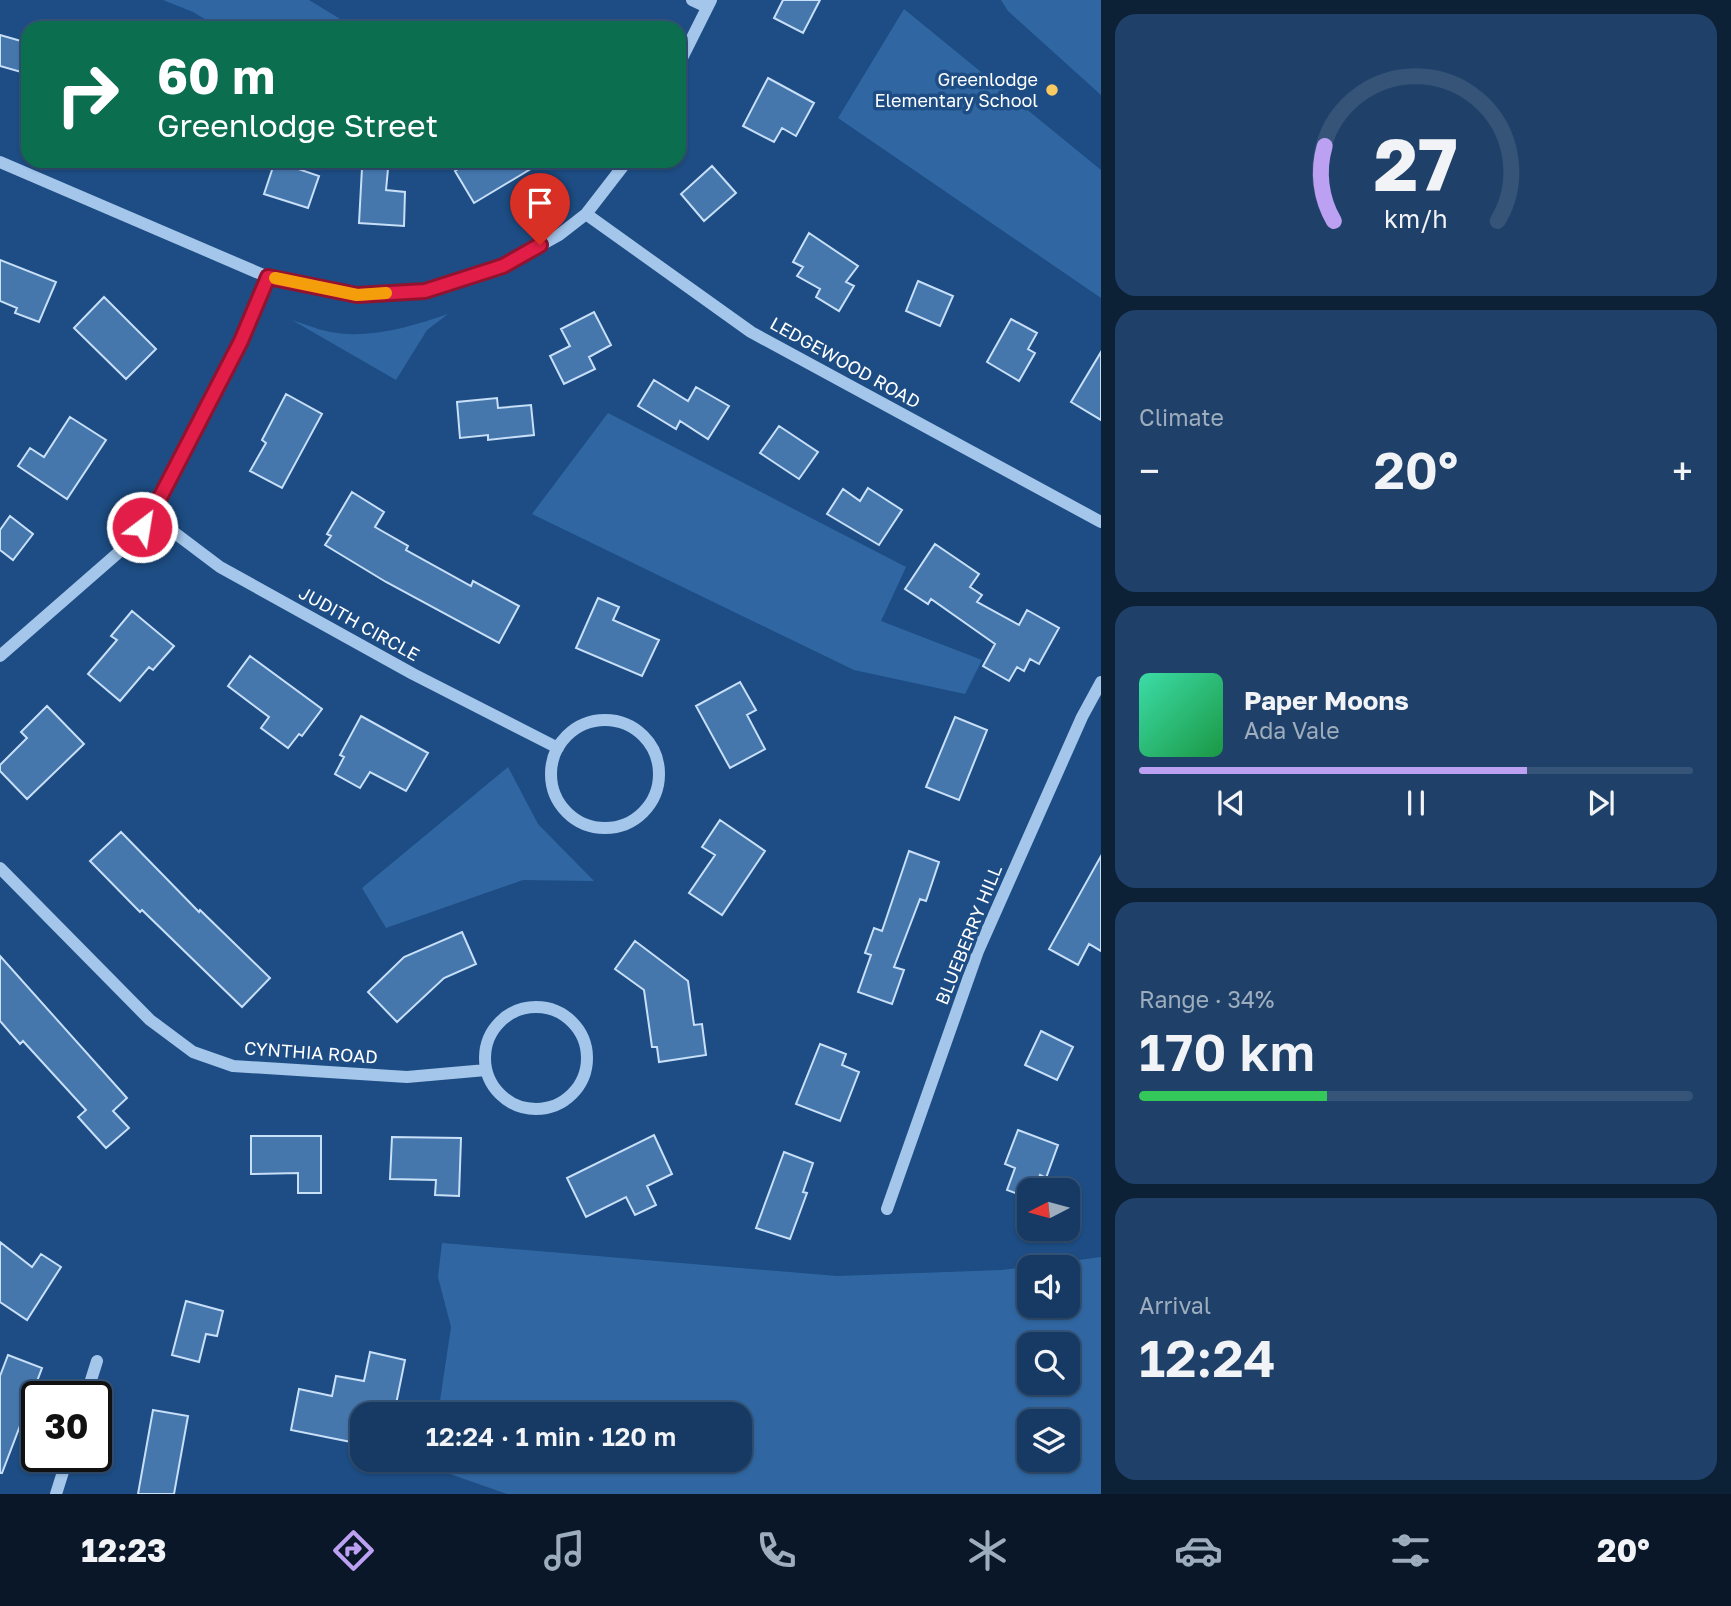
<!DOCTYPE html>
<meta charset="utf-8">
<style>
body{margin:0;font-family:"Golos Text",sans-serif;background:#1f4169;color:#f1f3f6;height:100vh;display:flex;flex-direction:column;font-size:26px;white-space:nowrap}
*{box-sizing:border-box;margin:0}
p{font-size:23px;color:#9eadbe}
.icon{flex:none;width:38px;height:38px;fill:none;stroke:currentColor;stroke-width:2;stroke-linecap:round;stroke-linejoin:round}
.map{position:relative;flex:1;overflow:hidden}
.panel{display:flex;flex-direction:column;gap:14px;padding:14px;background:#0c2036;width:630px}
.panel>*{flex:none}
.hud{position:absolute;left:21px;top:21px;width:665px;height:147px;border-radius:21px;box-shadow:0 2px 5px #0004,0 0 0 2px #355478;background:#0b6e4f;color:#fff;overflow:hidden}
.needle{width:46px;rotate:264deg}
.buttons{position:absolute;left:1017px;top:1178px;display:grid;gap:14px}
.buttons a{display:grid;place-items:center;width:63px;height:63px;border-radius:14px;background:#163a63;box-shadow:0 2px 5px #0004,0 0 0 2px #355478;font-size:35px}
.speed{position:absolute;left:21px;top:1381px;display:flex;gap:14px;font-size:35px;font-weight:700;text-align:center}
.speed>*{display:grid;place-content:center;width:91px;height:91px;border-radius:50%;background:#163a63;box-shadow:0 2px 5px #0004,0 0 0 2px #355478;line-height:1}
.speed .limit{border:4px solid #111;border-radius:10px;background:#fff;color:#111}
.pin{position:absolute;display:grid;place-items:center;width:60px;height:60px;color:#fff;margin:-72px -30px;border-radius:50% 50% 50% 0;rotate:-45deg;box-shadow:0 0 7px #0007}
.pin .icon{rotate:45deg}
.me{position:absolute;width:77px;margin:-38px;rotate:31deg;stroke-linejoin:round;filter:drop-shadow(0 0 5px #0008)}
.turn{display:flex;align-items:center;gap:24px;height:147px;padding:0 21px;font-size:32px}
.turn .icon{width:91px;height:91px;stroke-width:2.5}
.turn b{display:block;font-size:49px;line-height:60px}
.big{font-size:52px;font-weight:600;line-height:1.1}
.panel .card{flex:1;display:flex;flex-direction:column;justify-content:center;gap:10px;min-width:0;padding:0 24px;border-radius:21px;background:#1f4169}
.panel .dial{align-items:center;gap:0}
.dial svg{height:182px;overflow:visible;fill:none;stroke:#355478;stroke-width:7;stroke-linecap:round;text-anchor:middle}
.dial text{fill:#f1f3f6;stroke:none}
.song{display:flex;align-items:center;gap:21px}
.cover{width:84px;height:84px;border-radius:10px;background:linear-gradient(135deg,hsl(160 70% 55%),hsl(140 70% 35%))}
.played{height:7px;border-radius:4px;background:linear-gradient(90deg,#bca0f2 70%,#355478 70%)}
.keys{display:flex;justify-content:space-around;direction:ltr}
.heat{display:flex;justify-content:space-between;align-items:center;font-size:38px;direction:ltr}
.charge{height:10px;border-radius:5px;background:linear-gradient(90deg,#34c759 34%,#355478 0)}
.trip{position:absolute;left:350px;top:1402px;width:402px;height:70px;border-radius:21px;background:#163a63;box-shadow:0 2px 5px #0004,0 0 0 2px #355478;font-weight:600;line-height:70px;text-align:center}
.tabs{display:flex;height:112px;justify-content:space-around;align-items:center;background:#091728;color:#9eadbe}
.tabs .icon{width:49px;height:49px}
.tabs .on{color:#bca0f2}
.tabs b{font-size:32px;color:#f1f3f6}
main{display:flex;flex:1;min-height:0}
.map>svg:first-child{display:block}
</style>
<main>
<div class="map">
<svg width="1101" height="1494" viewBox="0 0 1101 1494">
<rect width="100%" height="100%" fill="#1d4d84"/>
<!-- green -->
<path fill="#3067a2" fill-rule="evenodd" d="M 163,0 L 309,0 L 355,28 L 220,28 L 193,12 Z
M 1001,0 L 1101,0 L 1101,95 L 1008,11 Z
M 904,9 L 1101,170 L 1101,298 L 838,118 Z
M 448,314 L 427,330 L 396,380 L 292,320 C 309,326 327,333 346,334 C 380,336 416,325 448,314 Z
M 608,413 L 906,567 L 881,621 L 982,660 L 965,694 L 854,670 L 532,514 Z
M 508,767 L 538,824 L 594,881 L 523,880 L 386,928 L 362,888 Z
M 442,1243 L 837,1276 L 1002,1270 L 1101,1257 L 1101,1494 L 507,1494 L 430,1467 L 431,1460 L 740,1460 L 740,1414 L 438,1414 L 451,1327 L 438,1277 ZM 1068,1267 L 1068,1306 L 1029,1306 L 1029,1267 ZM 1068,1344 L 1068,1382 L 1029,1382 L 1029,1344 ZM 1068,1421 L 1068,1460 L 1029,1460 L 1029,1421 Z"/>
<!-- building -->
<path fill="#4577ad" stroke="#c8dff8" stroke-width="2" d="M 783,0 L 820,0 L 803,33 L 774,18 Z
M 0,35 L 28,43 L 28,74 L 0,66 Z
M 768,78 L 814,103 L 796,136 L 782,128 L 774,142 L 743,126 Z
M 275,161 L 319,176 L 308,208 L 264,194 Z
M 471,161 L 544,161 L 474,203 L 455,171 Z
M 712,166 L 736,193 L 704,221 L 681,194 Z
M 362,168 L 388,169 L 386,190 L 405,192 L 404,226 L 359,223 Z
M 809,233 L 858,266 L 846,282 L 854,286 L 839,311 L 816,297 L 820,289 L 797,276 L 803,267 L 793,262 Z
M 0,260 L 56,282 L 39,322 L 15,313 L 17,308 L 0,301 Z
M 918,281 L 953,296 L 940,326 L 906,311 Z
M 104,297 L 156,349 L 126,379 L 74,328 Z
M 594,312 L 611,345 L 589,357 L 595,369 L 564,384 L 550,356 L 570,346 L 561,329 Z
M 1011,319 L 1037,333 L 1028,349 L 1035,353 L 1019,381 L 987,362 Z
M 1101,352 L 1101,420 L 1071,402 Z
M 654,380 L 688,401 L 696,387 L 729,406 L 708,439 L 680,421 L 676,429 L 638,406 Z
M 286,394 L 322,414 L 282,488 L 250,471 L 266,443 L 262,440 Z
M 497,398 L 498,408 L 531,405 L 534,435 L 488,440 L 488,435 L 460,438 L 457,402 Z
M 70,417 L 106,440 L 67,499 L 18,466 L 30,448 L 44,457 Z
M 779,426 L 818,452 L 799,479 L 760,453 Z
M 868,488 L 902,510 L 879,545 L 827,514 L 843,489 L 860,501 Z
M 352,492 L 384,512 L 375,527 L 408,546 L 406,550 L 471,586 L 473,581 L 519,606 L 499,643 L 386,582 L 325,545 L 331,536 L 327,534 Z
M 10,516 L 33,534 L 13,560 L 0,550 L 0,530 Z
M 935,544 L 979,574 L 970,587 L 982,595 L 977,602 L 1019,625 L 1027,610 L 1059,628 L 1039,664 L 1030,659 L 1024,671 L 1017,667 L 1009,681 L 983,666 L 995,644 L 931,599 L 928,604 L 905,589 Z
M 598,598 L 619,607 L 613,620 L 659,640 L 642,676 L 576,648 Z
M 132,611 L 174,646 L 153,670 L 149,667 L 120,701 L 88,674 L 117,640 L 111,636 Z
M 250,656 L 322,709 L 302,736 L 299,734 L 288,748 L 261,728 L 269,717 L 228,686 Z
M 740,682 L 756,710 L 747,715 L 765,749 L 730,768 L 696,706 Z
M 47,706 L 84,744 L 27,799 L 0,771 L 0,765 L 27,738 L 21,732 Z
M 361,716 L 428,753 L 406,791 L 370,772 L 360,788 L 335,774 L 344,757 L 340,755 Z
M 955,717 L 987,730 L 959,800 L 926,787 Z
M 720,820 L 765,851 L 722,915 L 689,893 L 715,855 L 702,847 Z
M 121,832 L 199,912 L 200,910 L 270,978 L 242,1007 L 142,910 L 140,912 L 90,861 Z
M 909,851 L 939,862 L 926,901 L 920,899 L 894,967 L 904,970 L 892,1004 L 858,992 L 871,955 L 865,953 L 874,928 L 882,931 Z
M 1101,856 L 1101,951 L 1089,944 L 1078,965 L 1049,949 Z
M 462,932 L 476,964 L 444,978 L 397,1022 L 368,992 L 404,957 Z
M 635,941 L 688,981 L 694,1025 L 702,1024 L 706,1055 L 659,1062 L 657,1047 L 652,1047 L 644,990 L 615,969 Z
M 0,956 L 127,1098 L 113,1111 L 129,1128 L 106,1148 L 78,1117 L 86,1110 L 23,1041 L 20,1044 L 0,1021 Z
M 1041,1031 L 1073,1047 L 1057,1080 L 1025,1065 Z
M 820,1044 L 846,1054 L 842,1065 L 859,1072 L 840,1121 L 796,1104 Z
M 1018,1130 L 1058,1145 L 1046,1178 L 1040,1175 L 1034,1190 L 1029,1190 L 1029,1198 L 1007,1190 L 1015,1168 L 1005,1164 Z
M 654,1135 L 672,1174 L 647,1186 L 656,1205 L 635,1215 L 626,1197 L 586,1217 L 567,1178 Z
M 251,1136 L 321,1136 L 321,1193 L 298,1193 L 298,1173 L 251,1174 Z
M 392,1137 L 461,1138 L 459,1196 L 435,1195 L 436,1180 L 390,1179 Z
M 784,1152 L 813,1163 L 803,1192 L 807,1193 L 790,1239 L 756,1228 Z
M 0,1242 L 32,1267 L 41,1254 L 61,1267 L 27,1320 L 0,1302 Z
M 186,1301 L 223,1311 L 217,1336 L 206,1334 L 199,1362 L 172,1355 Z
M 370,1352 L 405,1360 L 394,1414 L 362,1414 L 362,1433 L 357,1432 L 356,1443 L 291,1430 L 299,1389 L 332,1396 L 336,1376 L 364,1381 Z
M 8,1355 L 42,1368 L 2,1473 L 0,1473 L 0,1376 Z
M 153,1410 L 188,1416 L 174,1494 L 138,1494 Z"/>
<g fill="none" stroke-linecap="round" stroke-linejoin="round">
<!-- minor -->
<path stroke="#a4c6ea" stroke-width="12" d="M 692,0 L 707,7
M 679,64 L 711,0
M 0,162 L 268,277 L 357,295 L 425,291 L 503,266 L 559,235 L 586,214 L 627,161
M 586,214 L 751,332 L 1101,522
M 151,515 L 220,567 L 413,674 L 558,748
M 0,656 L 134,539 L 151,515 L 241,341 L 268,277
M551 774a54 54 0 1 1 108 0a54 54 0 1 1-108 0Z
M 0,868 L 150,1020 L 193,1052 L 233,1066 L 407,1077 L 486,1070
M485 1058a51 51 0 1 1 102 0a51 51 0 1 1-102 0Z
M 887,1209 L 978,951 L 1082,717 L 1101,682
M 86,1396 L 97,1361
M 56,1494 L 68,1456"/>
</g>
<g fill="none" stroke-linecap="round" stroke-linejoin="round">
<!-- route casing -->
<g stroke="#92132f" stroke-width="18">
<path id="route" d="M 142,527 L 151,515 L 241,341 L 268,277 L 357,295 L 425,291 L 503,266 L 540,245"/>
</g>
<!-- route -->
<use href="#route" stroke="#e11d48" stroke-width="12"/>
<!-- slow -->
<path stroke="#f59e0b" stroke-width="12" d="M 275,278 L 357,295 L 386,293"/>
</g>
<!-- markers -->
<circle fill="#faca62" stroke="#1d4d84" stroke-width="2.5" cx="1052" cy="90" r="7"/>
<g text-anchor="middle" stroke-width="7" stroke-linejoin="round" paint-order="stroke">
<!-- poi labels -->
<g font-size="18" fill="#fff" stroke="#1d4d84" text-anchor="end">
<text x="1038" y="86">Greenlodge<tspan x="1038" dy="21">Elementary School</tspan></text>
</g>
<!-- street labels -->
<g font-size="18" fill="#fff" stroke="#1d4d84">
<text transform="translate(845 363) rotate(29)" y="6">LEDGEWOOD ROAD</text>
<text transform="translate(359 624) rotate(29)" y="6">JUDITH CIRCLE</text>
<text transform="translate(969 935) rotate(-68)" y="6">BLUEBERRY HILL</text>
<text transform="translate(311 1053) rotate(4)" y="6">CYNTHIA ROAD</text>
</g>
</g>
</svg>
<div class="buttons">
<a><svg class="needle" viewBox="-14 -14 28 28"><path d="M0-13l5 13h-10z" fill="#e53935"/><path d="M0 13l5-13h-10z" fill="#9eadbe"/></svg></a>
<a><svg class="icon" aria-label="sound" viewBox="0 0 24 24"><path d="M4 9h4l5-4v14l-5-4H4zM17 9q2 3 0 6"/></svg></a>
<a><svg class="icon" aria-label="search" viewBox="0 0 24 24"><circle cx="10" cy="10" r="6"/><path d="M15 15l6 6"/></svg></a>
<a><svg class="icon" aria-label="layers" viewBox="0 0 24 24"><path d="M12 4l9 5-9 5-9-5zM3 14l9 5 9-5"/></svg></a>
</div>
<div class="speed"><div class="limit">30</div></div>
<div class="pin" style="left:540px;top:245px;background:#d93025"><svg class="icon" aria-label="arrive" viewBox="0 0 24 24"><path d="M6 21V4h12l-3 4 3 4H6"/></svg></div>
<svg class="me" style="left:142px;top:527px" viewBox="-20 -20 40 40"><circle r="17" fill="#e11d48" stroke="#fff" stroke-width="3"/><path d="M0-11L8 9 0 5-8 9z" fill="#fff"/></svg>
<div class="trip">12:24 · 1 min · 120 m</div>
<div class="hud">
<div class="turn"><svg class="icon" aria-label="right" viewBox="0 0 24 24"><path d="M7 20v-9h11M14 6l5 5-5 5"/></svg><div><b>60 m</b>Greenlodge Street</div></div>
</div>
</div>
<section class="panel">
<div class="card dial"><svg viewBox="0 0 100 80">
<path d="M14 69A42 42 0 1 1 86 69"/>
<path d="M14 69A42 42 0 0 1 10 36" stroke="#bca0f2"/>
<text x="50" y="56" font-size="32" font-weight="700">27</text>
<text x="50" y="72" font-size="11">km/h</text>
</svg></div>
<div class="card"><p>Climate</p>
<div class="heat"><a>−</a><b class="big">20°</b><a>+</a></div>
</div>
<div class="card">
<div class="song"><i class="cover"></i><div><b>Paper Moons</b><p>Ada Vale</p></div></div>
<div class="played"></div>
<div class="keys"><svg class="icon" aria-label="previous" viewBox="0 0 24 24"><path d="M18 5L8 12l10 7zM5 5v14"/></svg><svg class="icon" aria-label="pause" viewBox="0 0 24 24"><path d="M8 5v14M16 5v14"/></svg><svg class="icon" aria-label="next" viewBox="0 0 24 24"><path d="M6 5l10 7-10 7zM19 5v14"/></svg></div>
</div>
<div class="card"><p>Range · 34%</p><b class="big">170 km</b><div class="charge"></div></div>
<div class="card"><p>Arrival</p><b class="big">12:24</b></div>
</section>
</main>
<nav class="tabs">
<b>12:23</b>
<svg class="icon on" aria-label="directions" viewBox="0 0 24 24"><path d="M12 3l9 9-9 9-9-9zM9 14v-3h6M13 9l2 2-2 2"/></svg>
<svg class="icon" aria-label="music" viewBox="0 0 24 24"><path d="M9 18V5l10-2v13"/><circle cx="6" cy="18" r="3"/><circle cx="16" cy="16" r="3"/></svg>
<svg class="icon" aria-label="phone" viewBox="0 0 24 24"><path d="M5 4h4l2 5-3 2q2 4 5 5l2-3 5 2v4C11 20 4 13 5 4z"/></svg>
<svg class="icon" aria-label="climate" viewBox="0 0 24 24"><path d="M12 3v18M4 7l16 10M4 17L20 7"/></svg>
<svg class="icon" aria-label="car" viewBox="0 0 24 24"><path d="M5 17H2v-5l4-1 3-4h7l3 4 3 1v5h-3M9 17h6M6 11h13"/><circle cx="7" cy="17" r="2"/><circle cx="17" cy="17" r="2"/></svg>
<svg class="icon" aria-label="filters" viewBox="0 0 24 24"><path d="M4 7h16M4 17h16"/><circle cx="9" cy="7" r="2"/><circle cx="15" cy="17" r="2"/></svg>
<b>20°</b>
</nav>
